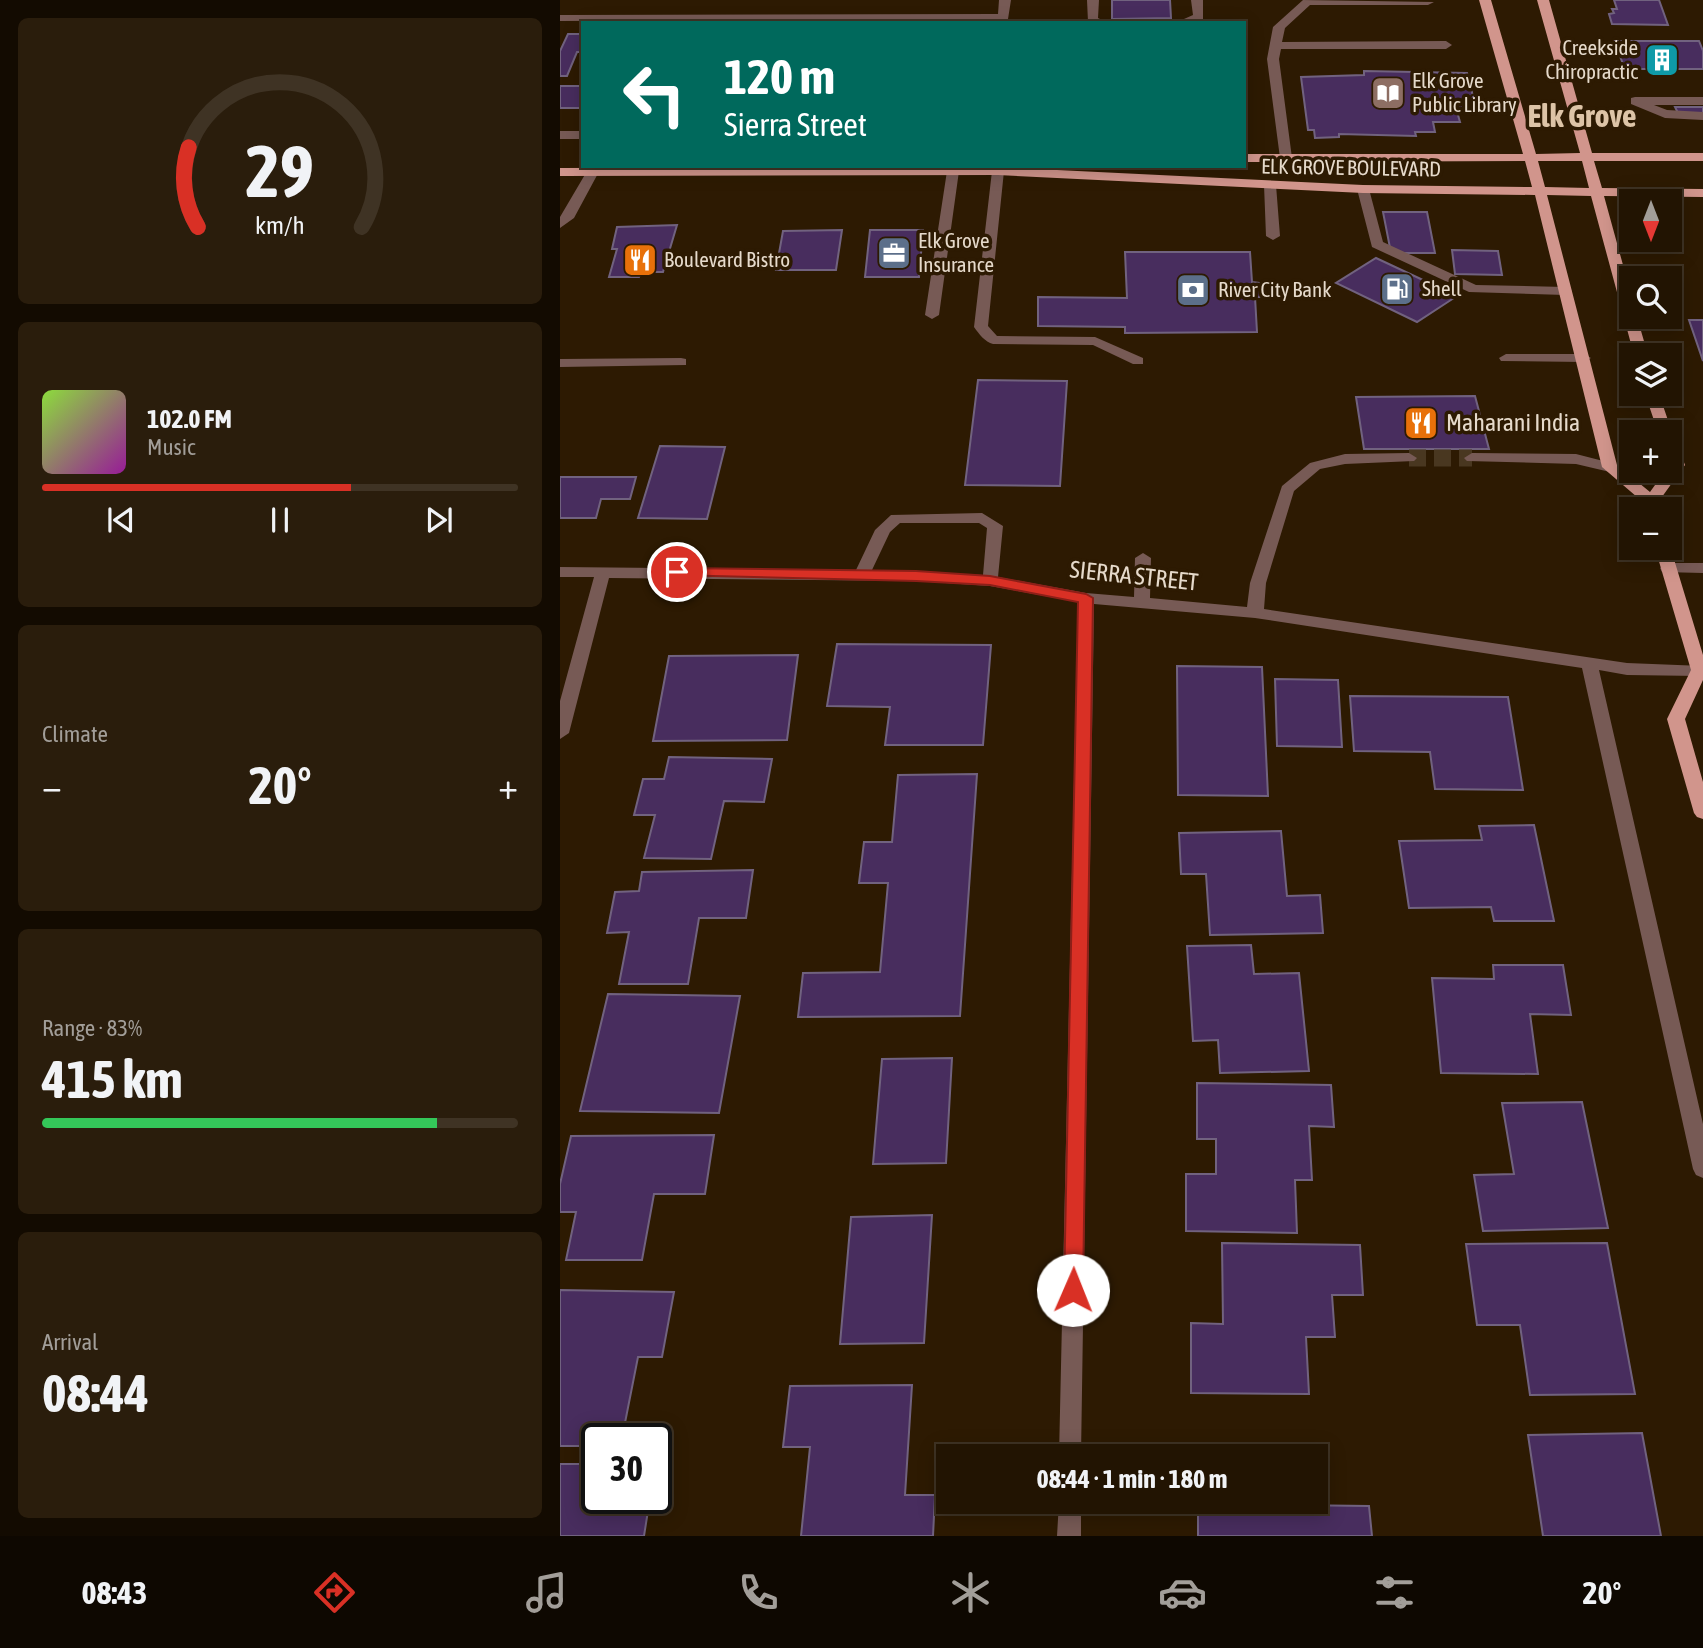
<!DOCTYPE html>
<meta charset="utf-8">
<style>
body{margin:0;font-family:"Asap Condensed",sans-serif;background:#2a1d0c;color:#f1f3f6;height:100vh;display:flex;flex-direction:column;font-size:26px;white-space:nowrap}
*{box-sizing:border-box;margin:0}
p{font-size:23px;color:#a29e99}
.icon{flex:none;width:38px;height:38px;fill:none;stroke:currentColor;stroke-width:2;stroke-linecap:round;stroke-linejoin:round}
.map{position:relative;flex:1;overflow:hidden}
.details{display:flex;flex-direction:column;gap:18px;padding:18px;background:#130b01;width:560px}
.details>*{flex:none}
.hud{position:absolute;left:21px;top:21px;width:665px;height:147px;border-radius:0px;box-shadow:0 4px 18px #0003,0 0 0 2px #3f3324;background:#00695c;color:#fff;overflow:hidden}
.needle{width:46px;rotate:180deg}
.fabs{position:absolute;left:1059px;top:189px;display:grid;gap:14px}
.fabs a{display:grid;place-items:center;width:63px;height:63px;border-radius:0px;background:#221402;box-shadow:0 4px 18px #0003,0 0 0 2px #3f3324;font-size:35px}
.speed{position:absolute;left:21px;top:1423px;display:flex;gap:14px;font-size:35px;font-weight:700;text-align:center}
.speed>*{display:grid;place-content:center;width:91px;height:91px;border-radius:50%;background:#221402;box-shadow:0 4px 18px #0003,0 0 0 2px #3f3324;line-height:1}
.speed .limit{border:4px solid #111;border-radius:10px;background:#fff;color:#111}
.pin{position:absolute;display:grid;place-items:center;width:60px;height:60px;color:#fff;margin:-30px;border:4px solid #fff;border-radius:50%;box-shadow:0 2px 7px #0007}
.me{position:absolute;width:77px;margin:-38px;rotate:1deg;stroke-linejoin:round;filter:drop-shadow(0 0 5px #0008)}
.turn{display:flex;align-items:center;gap:24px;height:147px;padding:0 28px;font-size:32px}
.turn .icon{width:91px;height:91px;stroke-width:2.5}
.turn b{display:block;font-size:49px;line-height:60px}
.big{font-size:52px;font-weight:700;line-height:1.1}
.details .widget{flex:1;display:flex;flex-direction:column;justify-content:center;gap:10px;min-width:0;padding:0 24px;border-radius:10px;background:#2a1d0c}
.details .dial{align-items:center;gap:0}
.dial svg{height:182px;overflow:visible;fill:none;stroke:#3f3324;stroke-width:7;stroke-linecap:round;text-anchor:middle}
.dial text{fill:#f1f3f6;stroke:none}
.song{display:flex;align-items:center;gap:21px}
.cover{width:84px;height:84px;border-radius:10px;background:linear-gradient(135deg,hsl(90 70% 55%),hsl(300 70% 35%))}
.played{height:7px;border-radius:4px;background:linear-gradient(90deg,#d93025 65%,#3f3324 65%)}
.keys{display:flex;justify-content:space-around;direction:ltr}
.heat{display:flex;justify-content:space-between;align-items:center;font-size:38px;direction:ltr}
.charge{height:10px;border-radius:5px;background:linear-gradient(90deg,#34c759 83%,#3f3324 0)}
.trip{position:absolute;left:376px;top:1444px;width:392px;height:70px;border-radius:0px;background:#221402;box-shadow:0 4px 18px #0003,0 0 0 2px #3f3324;font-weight:700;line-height:70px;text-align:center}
.dock{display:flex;height:112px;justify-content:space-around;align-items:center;background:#0e0801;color:#a29e99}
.dock .icon{width:49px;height:49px}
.dock .selected{color:#d93025}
.dock b{font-size:32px;color:#f1f3f6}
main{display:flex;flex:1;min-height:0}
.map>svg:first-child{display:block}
</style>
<main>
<section class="details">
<div class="widget dial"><svg viewBox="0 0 100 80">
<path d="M14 69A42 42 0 1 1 86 69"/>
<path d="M14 69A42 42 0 0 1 10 34" stroke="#d93025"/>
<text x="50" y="56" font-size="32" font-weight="700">29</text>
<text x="50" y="72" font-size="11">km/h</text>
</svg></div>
<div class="widget">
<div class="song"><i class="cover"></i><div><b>102.0 FM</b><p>Music</p></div></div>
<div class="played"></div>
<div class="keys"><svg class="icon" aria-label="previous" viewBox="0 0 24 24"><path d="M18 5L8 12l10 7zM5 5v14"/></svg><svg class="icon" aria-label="pause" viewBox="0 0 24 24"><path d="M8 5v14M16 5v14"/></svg><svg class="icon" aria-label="next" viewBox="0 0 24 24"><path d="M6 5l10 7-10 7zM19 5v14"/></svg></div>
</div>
<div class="widget"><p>Climate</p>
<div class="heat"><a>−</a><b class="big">20°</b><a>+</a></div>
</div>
<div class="widget"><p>Range · 83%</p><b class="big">415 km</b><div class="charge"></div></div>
<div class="widget"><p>Arrival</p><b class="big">08:44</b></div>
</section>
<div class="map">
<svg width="1143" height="1536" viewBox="0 0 1143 1536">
<rect width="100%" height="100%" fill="#2d1a02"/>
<!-- building -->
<path fill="#482d5e" stroke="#71627f" stroke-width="2" d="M 552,0 L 610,0 L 611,18 L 552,19 Z
M 1054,0 L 1099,0 L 1108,25 L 1052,24 L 1049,14 L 1054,13 L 1052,9 L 1057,9 Z
M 8,34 L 23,34 L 23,52 L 17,52 L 7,76 L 0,76 L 0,51 Z
M 1054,41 L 1139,41 L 1143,51 L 1143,69 L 1065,69 Z
M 804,71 L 907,73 L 916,108 L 896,108 L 900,122 L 873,122 L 875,132 L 855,132 L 856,136 L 779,134 L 779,137 L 755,138 L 754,130 L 748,130 L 741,77 L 804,75 Z
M 0,86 L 23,86 L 23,108 L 0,108 Z
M 1115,107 L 1143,107 L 1143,113 L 1118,113 Z
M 823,212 L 867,212 L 875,253 L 831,253 Z
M 117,225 L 103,272 L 81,272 L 79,277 L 49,277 L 57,249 L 52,249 L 57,227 Z
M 282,230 L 276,270 L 216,270 L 223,231 Z
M 310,230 L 363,230 L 359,277 L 305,277 Z
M 892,250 L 938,251 L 942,275 L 895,274 Z
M 565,252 L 690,252 L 692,282 L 699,283 L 700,297 L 695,297 L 697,332 L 565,333 L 565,327 L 478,326 L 478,297 L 567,298 Z
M 816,258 L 897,296 L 857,322 L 776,283 Z
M 1129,320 L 1143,320 L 1143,361 Z
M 418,380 L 507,381 L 500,486 L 405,485 Z
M 915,396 L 929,449 L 804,449 L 796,397 Z
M 100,446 L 165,447 L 147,519 L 78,518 Z
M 0,477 L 76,477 L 70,499 L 41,499 L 36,518 L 0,518 Z
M 277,644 L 431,645 L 423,745 L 325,745 L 330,707 L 267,706 Z
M 238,655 L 227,740 L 93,741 L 109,656 Z
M 617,666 L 702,667 L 708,796 L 618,795 Z
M 715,679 L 778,680 L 782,747 L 717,746 Z
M 790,696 L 948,697 L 963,790 L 875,789 L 870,752 L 794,751 Z
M 109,757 L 212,759 L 204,802 L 164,801 L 151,859 L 84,858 L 95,815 L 74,815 L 83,779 L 104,779 Z
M 417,774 L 400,1016 L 238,1017 L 243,973 L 320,972 L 328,883 L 299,883 L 304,842 L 332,842 L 338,775 Z
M 974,825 L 994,921 L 934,921 L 931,907 L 849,908 L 839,841 L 922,840 L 919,826 Z
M 721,831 L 727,896 L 760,895 L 763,933 L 650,935 L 646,874 L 621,874 L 619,833 Z
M 193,870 L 186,918 L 139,918 L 128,984 L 59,984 L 69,932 L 47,933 L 55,892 L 79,891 L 82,872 Z
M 691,945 L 694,974 L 739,973 L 749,1071 L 660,1073 L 658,1040 L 633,1041 L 627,946 Z
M 933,965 L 1003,965 L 1011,1015 L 970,1014 L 978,1074 L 881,1073 L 872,978 L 934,979 Z
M 48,994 L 180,996 L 159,1113 L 20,1111 Z
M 392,1058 L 386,1163 L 313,1164 L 322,1059 Z
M 637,1083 L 771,1085 L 774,1127 L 749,1126 L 752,1180 L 735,1180 L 737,1233 L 626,1231 L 626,1174 L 656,1174 L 656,1139 L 637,1139 Z
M 1022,1102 L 1048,1228 L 923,1231 L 914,1175 L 954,1174 L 942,1103 Z
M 154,1135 L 145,1194 L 94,1194 L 82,1260 L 6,1260 L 16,1212 L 0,1212 L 0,1184 L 11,1136 Z
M 372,1215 L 364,1343 L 280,1344 L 291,1217 Z
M 662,1243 L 800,1245 L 803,1295 L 772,1295 L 775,1337 L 746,1337 L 749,1394 L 631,1393 L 631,1323 L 663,1324 Z
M 1047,1243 L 1075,1394 L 970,1395 L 960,1325 L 917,1325 L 906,1244 Z
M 0,1290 L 114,1292 L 102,1357 L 78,1357 L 62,1438 L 37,1438 L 37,1446 L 0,1446 Z
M 352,1385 L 345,1495 L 375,1495 L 373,1536 L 241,1536 L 250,1447 L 223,1447 L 230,1386 Z
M 1082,1433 L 1101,1536 L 983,1536 L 968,1435 Z
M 0,1464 L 37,1464 L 37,1498 L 90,1498 L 84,1536 L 0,1536 Z
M 638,1504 L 809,1506 L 812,1536 L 638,1536 Z"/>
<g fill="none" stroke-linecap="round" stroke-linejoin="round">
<!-- minor-tunnel -->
<path stroke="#493720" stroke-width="17" stroke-dasharray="17 8" stroke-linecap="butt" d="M 849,458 L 912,458"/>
<!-- minor -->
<path fill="#775a55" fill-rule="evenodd" d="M 439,0 L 451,0 L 448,19 L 0,21 L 0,15 L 438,14 Z
M 527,0 L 539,0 L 538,18 L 548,23 L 528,22 Z
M 631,0 L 643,0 L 643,19 L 633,23 L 615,23 L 633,15 Z
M 743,0 L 874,2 L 868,5 L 750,5 L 725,28 L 722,42 L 886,41 L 892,45 L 886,49 L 721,49 L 719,59 L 732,158 L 726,162 L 720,158 L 707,59 L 713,27 Z
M 1075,97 L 1143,97 L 1143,105 L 1094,105 L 1107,110 L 1143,112 L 1143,120 L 1105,118 L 1071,104 L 1071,98 Z
M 0,131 L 23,131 L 23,139 L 0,139 Z
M 30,166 L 42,166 L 14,218 L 0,228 L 0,217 Z
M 393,167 L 399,171 L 379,315 L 372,319 L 365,315 L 387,171 Z
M 438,167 L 444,171 L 428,326 L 437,336 L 535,337 L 583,358 L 583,364 L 573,364 L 533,345 L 433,344 C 425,342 419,334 414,327 L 432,171 Z
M 710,181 L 716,185 L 720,236 L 713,240 L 706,236 L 704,185 Z
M 803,185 L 809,189 L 823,242 L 916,285 L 1005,287 L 1012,291 L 1005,295 L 909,292 L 812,247 L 797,189 Z
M 946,354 L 1024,354 L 1031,358 L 1024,362 L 941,361 L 939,358 Z
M 121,358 L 126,359 L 126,365 L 0,367 L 0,359 Z
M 849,453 L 857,458 L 854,461 L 785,464 L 760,469 L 734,491 L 706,583 L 704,609 L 1067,663 L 1143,666 L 1143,674 L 1139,676 L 1067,675 L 1039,670 L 1143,1124 L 1143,1178 L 1136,1175 L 1133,1169 L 1022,668 L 695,618 L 534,604 L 521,1456 L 499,1456 L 518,602 L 430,586 L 356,581 L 49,578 L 9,733 L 0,739 L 0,701 L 34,577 L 0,577 L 0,567 L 296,570 L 315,530 L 331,515 L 422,513 L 443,526 L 438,577 L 526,593 L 574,597 L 575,558 L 583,553 L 591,558 L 590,598 L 687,607 L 690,583 L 722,486 L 750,463 L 785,454 ZM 340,523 L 419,523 L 427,528 L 423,575 L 312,570 L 330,532 Z
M 912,453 L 1016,454 L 1055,464 L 1058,467 L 1050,472 L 1016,464 L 907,461 L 904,458 Z
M 1108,563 L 1143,563 L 1143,573 L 1102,572 L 1100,568 Z
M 499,1502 L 521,1502 L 521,1536 L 497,1536 Z"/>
<!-- major -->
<path fill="#d1958c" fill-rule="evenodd" d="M 919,0 L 931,0 L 976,154 L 1020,153 L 977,0 L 989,0 L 1032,153 L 1143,153 L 1143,161 L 1034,161 L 1042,188 L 1143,189 L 1143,197 L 1044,196 L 1071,294 L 1071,317 L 1077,317 L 1088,355 L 1074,355 L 1031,196 L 987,195 L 1057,465 L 1090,492 L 1105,471 L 1110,471 L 1110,440 L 1117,444 L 1125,465 L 1099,501 L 1101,509 L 1085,509 L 1084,503 L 1042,467 L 975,195 L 803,193 L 438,175 L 0,176 L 0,168 L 438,167 L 803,185 L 972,187 L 965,161 L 684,162 L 684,154 L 963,154 ZM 978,161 L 1022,161 L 1029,188 L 985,187 Z
M 1085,394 L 1099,394 L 1112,432 L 1110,435 L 1110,432 L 1098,432 Z
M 1110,546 L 1143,655 L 1143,680 L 1125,719 L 1143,782 L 1143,819 L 1137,817 L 1134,813 L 1107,719 L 1131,670 L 1095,548 Z"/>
</g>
<!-- route -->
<path fill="#d93025" stroke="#8d1f18" stroke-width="2" d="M 117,568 L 356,571 L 430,576 L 526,594 L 533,598 L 523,1290 L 520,1296 L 513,1299 L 506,1296 L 504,1290 L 518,602 L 430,585 L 356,581 L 112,575 L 110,572 L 112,569 Z"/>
<!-- icons -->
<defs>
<g id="building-square" transform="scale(1.75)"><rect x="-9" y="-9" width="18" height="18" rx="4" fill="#0f9aa8" stroke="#2d1a02"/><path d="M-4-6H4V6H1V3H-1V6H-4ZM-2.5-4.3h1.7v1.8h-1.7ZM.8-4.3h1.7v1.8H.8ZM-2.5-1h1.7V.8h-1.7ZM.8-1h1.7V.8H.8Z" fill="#fff"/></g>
<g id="library-square" transform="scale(1.75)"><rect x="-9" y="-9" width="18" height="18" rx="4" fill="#8d6e63" stroke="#2d1a02"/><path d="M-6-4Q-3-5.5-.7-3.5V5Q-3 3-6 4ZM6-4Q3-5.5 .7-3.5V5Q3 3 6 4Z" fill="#fff"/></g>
<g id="office-square" transform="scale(1.75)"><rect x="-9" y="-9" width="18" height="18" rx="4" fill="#5c6f8a" stroke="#2d1a02"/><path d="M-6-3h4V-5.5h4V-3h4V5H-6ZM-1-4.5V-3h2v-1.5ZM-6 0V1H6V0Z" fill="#fff"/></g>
<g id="restaurant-square" transform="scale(1.75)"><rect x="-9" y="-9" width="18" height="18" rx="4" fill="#e8710a" stroke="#2d1a02"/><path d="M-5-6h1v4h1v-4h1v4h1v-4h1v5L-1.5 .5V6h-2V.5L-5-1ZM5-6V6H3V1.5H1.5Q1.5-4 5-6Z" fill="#fff"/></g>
<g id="fuel-square" transform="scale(1.75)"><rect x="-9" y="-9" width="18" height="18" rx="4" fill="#5c6f8a" stroke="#2d1a02"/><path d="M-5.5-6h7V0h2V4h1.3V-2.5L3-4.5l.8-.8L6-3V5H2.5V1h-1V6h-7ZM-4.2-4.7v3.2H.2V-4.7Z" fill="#fff"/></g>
<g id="bank-square" transform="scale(1.75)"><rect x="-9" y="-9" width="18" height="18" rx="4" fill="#5c6f8a" stroke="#2d1a02"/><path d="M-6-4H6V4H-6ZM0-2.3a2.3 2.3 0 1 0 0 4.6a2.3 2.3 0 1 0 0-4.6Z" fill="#fff"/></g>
</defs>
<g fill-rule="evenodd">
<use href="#building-square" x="1102" y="60"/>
<use href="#library-square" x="828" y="93"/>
<use href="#office-square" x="334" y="253"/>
<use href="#restaurant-square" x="80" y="260"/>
<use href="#fuel-square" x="837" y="289"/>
<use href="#bank-square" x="633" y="290"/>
<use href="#restaurant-square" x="861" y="423"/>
</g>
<g text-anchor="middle" stroke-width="7" stroke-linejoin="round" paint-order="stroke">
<!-- far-poi labels -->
<g font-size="21" fill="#e6dacb" stroke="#2d1a02" text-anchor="start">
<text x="1078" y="55" text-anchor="end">Creekside<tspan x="1078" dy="24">Chiropractic</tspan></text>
<text x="852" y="88">Elk Grove<tspan x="852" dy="24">Public Library</tspan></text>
<text x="358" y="248">Elk Grove<tspan x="358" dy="24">Insurance</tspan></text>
<text x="104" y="267">Boulevard Bistro</text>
<text x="862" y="296">Shell</text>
<text x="658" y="297">River City Bank</text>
</g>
<!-- far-street labels -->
<g font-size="21" fill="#e6dacb" stroke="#2d1a02">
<text transform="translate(791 168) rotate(1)" y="7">ELK GROVE BOULEVARD</text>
</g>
<!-- poi labels -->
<g font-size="24" fill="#e6dacb" stroke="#2d1a02" text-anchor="start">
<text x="886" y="431">Maharani India</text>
</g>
<!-- street labels -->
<g font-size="24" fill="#e6dacb" stroke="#2d1a02">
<text transform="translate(574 576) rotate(6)" y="8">SIERRA STREET</text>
</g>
<!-- far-town labels -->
<g font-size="32" font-weight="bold" fill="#ddc4a7" stroke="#2d1a02">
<text x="1022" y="127">Elk Grove</text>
</g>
</g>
</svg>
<div class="fabs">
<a><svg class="needle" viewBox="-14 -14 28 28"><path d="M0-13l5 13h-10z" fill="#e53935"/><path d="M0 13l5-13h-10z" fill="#a29e99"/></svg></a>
<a><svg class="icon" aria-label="search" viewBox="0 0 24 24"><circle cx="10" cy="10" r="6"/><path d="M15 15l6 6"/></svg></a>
<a><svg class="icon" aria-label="layers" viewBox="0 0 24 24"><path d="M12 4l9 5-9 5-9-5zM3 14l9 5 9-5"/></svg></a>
<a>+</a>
<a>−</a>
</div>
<div class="speed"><div class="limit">30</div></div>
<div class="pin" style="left:117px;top:572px;background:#d93025"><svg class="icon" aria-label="arrive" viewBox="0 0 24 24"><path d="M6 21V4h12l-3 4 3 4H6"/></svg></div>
<svg class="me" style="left:513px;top:1290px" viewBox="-20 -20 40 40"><circle r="19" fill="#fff"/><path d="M0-13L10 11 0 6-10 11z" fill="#d93025"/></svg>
<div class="trip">08:44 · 1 min · 180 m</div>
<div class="hud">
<div class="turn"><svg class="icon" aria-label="left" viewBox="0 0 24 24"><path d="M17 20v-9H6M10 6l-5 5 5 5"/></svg><div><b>120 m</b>Sierra Street</div></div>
</div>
</div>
</main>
<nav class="dock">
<b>08:43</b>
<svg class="icon selected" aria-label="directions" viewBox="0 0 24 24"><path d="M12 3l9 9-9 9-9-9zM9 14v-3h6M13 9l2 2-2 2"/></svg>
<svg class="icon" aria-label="music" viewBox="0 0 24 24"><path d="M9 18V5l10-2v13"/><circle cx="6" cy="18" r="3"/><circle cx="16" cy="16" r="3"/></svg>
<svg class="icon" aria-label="phone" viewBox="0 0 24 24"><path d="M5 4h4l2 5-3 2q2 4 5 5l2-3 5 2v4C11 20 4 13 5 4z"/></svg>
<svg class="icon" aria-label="climate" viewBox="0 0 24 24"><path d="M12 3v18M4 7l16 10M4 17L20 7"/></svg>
<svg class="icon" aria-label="car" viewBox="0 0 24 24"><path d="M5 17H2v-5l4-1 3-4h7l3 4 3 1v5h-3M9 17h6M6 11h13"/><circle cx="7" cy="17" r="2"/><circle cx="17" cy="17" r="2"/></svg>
<svg class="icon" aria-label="filters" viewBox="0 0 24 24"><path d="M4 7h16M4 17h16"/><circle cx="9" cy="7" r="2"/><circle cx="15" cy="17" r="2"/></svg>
<b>20°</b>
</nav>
